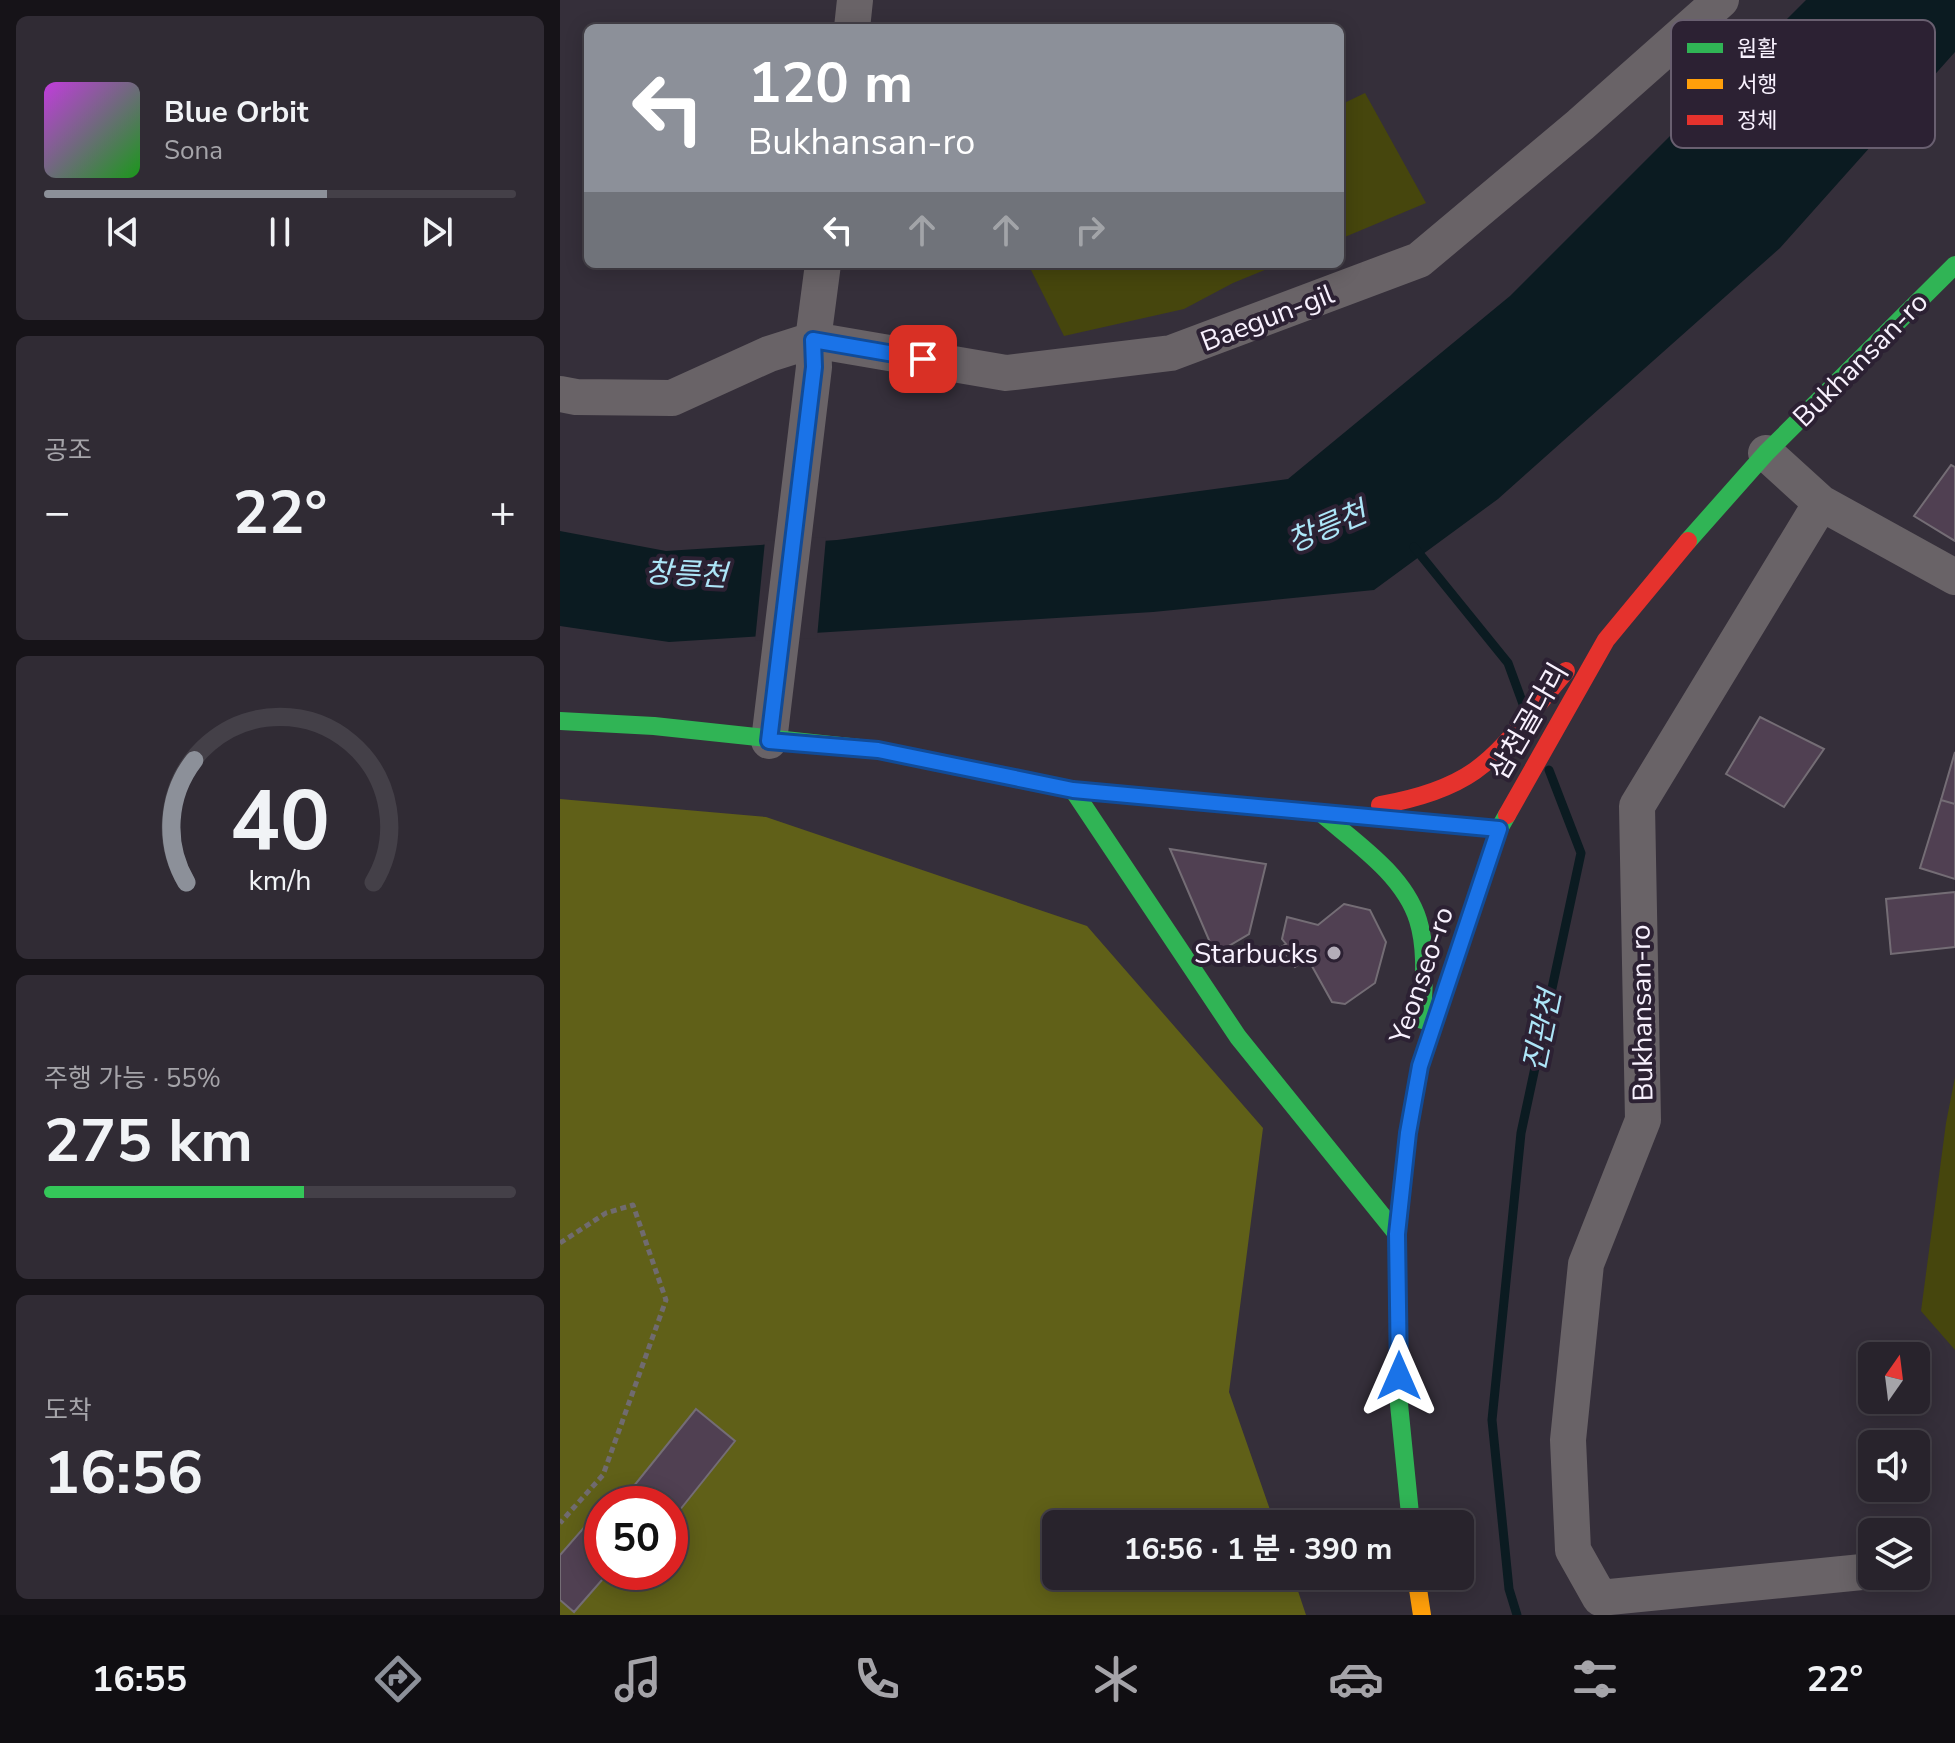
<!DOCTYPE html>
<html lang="ko">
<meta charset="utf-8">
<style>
body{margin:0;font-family:"Nunito Sans","Noto Sans KR",sans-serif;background:#302b34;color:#f1f3f6;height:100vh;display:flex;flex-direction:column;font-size:30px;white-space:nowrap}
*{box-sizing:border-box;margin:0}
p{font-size:26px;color:#a5a4a9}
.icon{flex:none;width:44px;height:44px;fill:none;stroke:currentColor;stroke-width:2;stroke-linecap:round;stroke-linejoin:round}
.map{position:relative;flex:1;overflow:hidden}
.details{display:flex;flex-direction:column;gap:16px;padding:16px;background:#161318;width:560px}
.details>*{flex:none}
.guide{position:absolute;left:24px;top:24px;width:760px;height:244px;border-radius:12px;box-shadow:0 4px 20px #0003,0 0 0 2px #444048;background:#8c9099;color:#fff;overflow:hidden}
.needle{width:52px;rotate:14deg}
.fabs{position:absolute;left:1298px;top:1342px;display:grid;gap:16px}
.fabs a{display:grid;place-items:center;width:72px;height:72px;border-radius:12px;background:#28232c;box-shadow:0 4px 20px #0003,0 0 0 2px #444048;font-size:40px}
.speed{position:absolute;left:24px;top:1486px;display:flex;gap:16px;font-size:40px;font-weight:700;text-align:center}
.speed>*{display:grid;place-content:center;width:104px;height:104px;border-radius:50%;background:#28232c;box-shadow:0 4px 20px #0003,0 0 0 2px #444048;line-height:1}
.speed .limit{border:12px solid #d22;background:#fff;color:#111}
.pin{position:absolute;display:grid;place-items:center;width:68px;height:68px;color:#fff;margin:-34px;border-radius:16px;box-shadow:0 4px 12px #0006}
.me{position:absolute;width:88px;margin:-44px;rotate:0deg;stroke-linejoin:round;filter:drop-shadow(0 0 6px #0008)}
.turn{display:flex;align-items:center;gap:28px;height:168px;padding:0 32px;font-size:36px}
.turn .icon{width:104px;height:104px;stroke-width:2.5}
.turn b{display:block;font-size:56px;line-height:68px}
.lanes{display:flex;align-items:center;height:76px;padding:0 32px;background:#0003;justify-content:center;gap:40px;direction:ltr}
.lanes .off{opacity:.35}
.big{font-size:60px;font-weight:700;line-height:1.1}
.details .widget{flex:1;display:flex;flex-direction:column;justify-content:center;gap:12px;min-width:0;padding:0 28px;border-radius:12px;background:#302b34}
.details .dial{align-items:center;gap:0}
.dial svg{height:208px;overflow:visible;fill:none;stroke:#444048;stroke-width:7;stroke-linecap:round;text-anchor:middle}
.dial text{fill:#f1f3f6;stroke:none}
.song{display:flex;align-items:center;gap:24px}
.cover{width:96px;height:96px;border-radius:12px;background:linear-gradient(135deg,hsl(290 70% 55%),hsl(120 70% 35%))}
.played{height:8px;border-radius:4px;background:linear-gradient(90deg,#8c9099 60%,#444048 60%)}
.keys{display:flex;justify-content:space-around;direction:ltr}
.heat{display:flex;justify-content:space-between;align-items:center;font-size:44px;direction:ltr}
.charge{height:12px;border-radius:6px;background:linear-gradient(90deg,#34c759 55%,#444048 0)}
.trip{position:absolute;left:482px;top:1510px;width:432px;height:80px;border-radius:12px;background:#28232c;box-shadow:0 4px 20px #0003,0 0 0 2px #444048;font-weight:700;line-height:80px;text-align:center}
.dock{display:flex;height:128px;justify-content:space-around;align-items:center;background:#100e12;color:#a5a4a9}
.dock .icon{width:56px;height:56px}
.dock .selected{color:#8c9099}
.dock b{font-size:36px;color:#f1f3f6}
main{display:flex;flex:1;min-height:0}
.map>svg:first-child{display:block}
</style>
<main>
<section class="details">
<div class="widget">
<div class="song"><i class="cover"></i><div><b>Blue Orbit</b><p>Sona</p></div></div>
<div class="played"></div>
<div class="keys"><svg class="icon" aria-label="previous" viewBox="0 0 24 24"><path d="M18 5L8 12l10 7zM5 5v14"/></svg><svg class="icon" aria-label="pause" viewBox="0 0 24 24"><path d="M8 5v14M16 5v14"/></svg><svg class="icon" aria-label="next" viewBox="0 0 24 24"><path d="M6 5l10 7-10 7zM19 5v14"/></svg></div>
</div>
<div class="widget"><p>공조</p>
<div class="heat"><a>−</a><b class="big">22°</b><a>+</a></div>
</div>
<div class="widget dial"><svg viewBox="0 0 100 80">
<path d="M14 69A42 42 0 1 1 86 69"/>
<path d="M14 69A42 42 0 0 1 17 22" stroke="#8c9099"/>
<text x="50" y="56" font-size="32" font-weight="700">40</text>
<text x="50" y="72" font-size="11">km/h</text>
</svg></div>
<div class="widget"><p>주행 가능 · 55%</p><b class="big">275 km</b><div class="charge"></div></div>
<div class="widget"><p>도착</p><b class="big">16:56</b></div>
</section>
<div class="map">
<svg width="1395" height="1615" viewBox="0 0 1395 1615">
<rect width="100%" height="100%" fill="#352f3a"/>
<!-- green -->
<path fill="#46460d" d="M 805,93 L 866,203 L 780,239 L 780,105 Z
M 468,264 L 719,264 L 673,283 L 624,309 L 504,336 Z
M 1395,1077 L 1395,1350 L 1361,1311 L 1386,1123 Z"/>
<!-- forest -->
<path fill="#606018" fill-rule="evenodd" d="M 0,799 L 206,817 L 527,926 L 703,1128 L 669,1392 L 715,1524 L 496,1524 L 496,1576 L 733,1576 L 746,1615 L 0,1615 ZM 42,1504 L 110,1504 L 110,1572 L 42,1572 Z"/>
<!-- water -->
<path fill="#0b1b21" d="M 1246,0 L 1395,0 L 1395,52 L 1220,248 L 938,499 L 814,590 L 593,612 L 109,642 L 0,626 L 0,531 L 106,551 L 277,540 L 728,479 L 950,296 Z"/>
<!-- pier -->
<path fill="#352f3a" d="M 266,537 L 257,638 L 195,641 L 205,541 Z"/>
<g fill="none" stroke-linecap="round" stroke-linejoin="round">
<!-- stream -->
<path stroke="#0b1b21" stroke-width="9" d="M 854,547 L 948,663 L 963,704
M 957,1615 L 949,1589 L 932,1420 L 961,1133 L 1021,853 L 989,770"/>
</g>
<!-- building -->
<path fill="#504052" stroke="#746d75" stroke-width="2" d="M 1391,465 L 1395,467 L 1395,541 L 1354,516 Z
M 1200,717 L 1264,749 L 1224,807 L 1166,774 Z
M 1395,752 L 1395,804 L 1381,800 Z
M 1381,800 L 1395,804 L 1395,879 L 1360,868 Z
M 610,849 L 706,864 L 689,934 L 655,954 Z
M 1395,892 L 1395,947 L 1331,954 L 1326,899 Z
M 784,904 L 810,910 L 826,942 L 815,983 L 785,1004 L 772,1002 L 748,959 L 735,967 L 721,947 L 726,944 L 722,939 L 727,917 L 758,925 Z
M 136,1409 L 175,1441 L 115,1516 L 110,1515 L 110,1504 L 69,1504 L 78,1493 L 73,1487 Z
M 42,1507 L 42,1572 L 49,1572 L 14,1612 L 0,1600 L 0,1555 Z"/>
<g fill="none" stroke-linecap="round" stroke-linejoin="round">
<!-- path -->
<path stroke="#706b6f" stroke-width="5" stroke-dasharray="6 4" stroke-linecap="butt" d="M 0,1243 L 46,1213 L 73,1205 L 106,1300 L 43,1475 L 0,1523"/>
<!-- street -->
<path stroke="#696367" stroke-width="36" d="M 292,28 L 295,0
M 0,394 L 16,397 L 112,398 L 209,354 L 253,340 L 446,373 L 611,353 L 859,260 L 1020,125 L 1161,0
M 1206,453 L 1261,503 L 1077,806 L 1083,1120 L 1026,1264 L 1008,1440 L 1013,1550 L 1040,1598 L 1312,1571
M 1261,503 L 1395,577
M 209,741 L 254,367 L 253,340 L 263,264"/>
<!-- fast -->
<path stroke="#30b455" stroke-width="18" d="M 1128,541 L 1206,453 L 1395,265
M 0,721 L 94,726 L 318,750 L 415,770
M 513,790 L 678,1037 L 837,1234
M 762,814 C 796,843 844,875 858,920 C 868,952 863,988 862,1020
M 851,1524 L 839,1404 L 837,1234 L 848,1133 L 860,1066 L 939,829 L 947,815"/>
<!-- slow -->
<path stroke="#ff9f0a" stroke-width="18" d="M 856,1576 L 862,1615"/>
<!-- jam -->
<path stroke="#e5322d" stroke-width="18" d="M 415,770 L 513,790 L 939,829
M 820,805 C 929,786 939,748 1006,671
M 947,815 L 1046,640 L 1128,541"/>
</g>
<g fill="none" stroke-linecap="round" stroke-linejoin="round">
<!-- route casing -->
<g stroke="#114b97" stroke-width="20">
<path id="route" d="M 363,359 L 253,340 L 254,367 L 209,741 L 318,750 L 513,790 L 939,829 L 860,1066 L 848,1133 L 837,1234 L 839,1376"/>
</g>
<!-- route -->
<use href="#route" stroke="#1a73e8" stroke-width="14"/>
</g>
<!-- markers -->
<circle fill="#b4adb9" stroke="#2c2133" stroke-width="3" cx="774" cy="953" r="8"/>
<g text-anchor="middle" stroke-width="8" stroke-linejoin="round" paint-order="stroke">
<!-- street labels -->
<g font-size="28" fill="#f8f1fe" stroke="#2c2133">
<text transform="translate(707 317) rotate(-21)" y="10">Baegun-gil</text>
<text transform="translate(1300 359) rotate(-45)" y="10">Bukhansan-ro</text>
<text transform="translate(968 721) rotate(-60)" y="10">삼천골다리</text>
<text transform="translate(861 975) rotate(-71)" y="10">Yeonseo-ro</text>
<text transform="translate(1081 1013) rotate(-91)" y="10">Bukhansan-ro</text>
</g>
<!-- poi labels -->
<g font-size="28" fill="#f8f1fe" stroke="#2c2133" text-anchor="end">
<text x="758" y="963">Starbucks</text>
</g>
<!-- water labels -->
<g font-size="30" font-style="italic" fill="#ade6f8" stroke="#2c2133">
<text transform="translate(767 527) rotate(-23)" y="10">창릉천</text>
<text transform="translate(126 574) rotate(3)" y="10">창릉천</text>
<text transform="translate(982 1031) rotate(-78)" y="10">진관천</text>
</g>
</g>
<!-- legend -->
<rect x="1111" y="20" width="264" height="128" rx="12" fill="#2c2133" stroke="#695f70" stroke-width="2"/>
<rect x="1127" y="43" width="36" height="10" fill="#30b455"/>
<rect x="1127" y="79" width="36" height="10" fill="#ff9f0a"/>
<rect x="1127" y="115" width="36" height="10" fill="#e5322d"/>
<g font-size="22" fill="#f8f1fe">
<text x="1177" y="56">원활</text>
<text x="1177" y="92">서행</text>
<text x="1177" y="128">정체</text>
</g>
</svg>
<div class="fabs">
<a><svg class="needle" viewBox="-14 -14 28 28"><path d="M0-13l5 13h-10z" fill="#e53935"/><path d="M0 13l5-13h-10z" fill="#a5a4a9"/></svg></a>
<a><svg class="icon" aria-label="sound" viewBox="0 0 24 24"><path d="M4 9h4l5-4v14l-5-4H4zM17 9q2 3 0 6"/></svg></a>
<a><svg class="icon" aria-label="layers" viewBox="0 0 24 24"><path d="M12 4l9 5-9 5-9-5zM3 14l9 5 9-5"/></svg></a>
</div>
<div class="speed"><div class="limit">50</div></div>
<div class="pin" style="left:363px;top:359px;background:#d93025"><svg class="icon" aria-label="arrive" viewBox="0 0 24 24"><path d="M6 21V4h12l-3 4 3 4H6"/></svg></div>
<svg class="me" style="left:839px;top:1376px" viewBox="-20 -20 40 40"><path d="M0-17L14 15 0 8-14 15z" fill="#1a73e8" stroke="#fff" stroke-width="4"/></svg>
<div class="trip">16:56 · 1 분 · 390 m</div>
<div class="guide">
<div class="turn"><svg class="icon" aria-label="left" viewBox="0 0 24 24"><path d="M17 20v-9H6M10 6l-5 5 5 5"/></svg><div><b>120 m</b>Bukhansan-ro</div></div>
<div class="lanes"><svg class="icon" aria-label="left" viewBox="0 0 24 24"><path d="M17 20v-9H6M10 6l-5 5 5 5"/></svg><svg class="icon off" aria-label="ahead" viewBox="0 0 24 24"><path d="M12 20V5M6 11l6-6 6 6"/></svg><svg class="icon off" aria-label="ahead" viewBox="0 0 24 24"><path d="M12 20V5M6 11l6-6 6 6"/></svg><svg class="icon off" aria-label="right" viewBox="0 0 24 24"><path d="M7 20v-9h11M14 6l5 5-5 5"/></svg></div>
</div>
</div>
</main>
<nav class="dock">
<b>16:55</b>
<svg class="icon selected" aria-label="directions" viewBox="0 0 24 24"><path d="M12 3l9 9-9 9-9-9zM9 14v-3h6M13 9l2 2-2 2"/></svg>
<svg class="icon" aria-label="music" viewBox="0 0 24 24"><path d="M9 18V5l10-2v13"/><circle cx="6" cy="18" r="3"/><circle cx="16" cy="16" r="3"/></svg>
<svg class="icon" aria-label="phone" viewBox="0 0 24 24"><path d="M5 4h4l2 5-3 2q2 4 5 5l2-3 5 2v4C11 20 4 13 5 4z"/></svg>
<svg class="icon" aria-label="climate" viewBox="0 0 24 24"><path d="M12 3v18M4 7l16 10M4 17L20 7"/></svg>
<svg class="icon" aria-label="car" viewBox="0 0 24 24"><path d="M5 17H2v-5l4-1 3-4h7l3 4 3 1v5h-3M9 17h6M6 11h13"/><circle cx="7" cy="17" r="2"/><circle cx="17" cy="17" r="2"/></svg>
<svg class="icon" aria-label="filters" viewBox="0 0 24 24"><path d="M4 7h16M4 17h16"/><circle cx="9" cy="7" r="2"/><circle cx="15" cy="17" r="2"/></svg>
<b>22°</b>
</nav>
